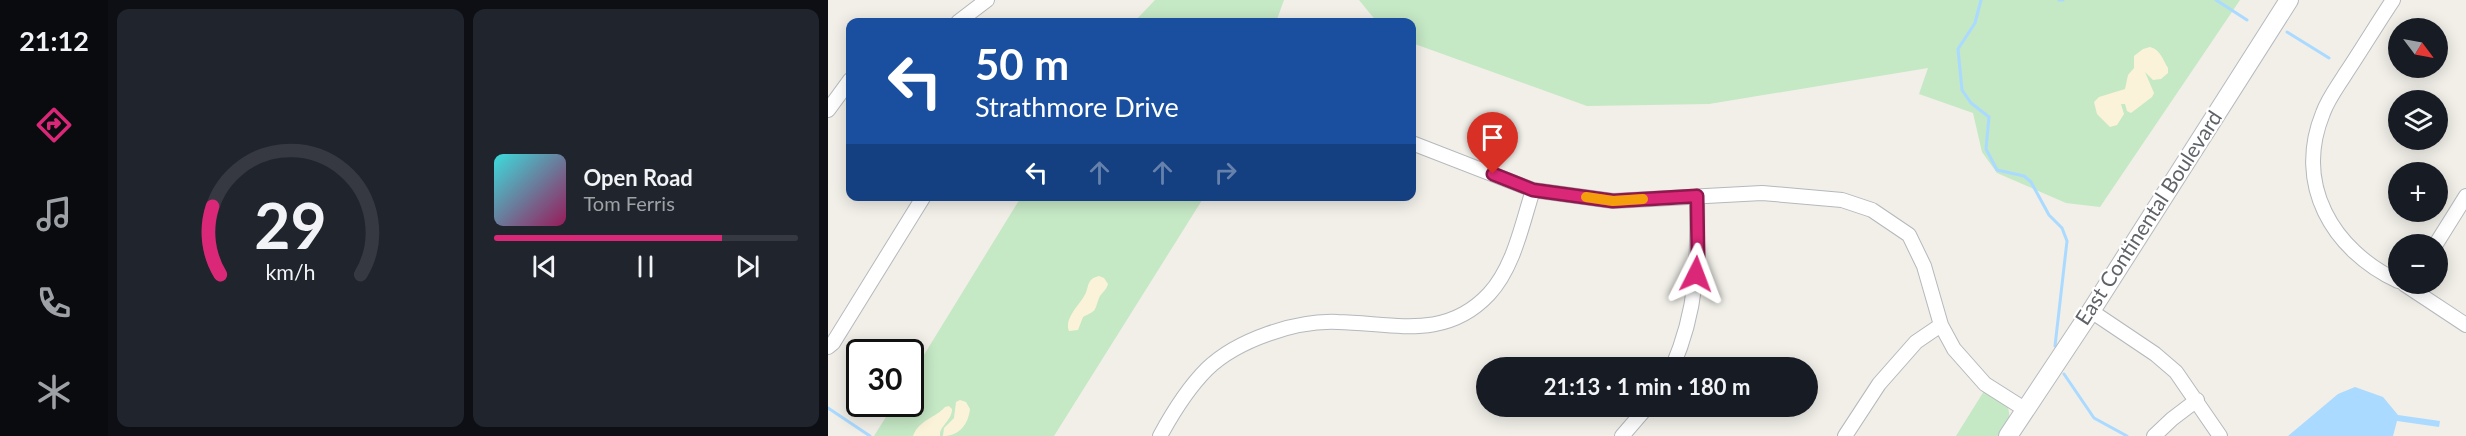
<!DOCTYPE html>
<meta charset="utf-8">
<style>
body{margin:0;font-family:Lato,sans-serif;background:#20242c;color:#f1f3f6;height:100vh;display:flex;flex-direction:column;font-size:22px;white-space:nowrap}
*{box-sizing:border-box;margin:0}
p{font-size:20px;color:#9ea1a6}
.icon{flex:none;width:33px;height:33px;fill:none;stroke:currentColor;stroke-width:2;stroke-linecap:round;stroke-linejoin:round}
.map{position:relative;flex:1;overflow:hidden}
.sheet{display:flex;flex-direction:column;gap:9px;padding:9px;background:#0d0f14;width:720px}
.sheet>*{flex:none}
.hud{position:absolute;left:18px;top:18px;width:570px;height:183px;border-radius:12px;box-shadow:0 3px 15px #0003;background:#1a4fa0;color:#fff;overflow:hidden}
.needle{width:39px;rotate:122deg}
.controls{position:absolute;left:1560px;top:18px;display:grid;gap:12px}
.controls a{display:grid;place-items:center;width:60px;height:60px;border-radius:50%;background:#171b24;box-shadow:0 3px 15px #0003;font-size:30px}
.speed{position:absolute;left:18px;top:339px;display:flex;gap:12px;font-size:30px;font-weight:700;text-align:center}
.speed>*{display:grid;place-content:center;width:78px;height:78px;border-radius:50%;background:#171b24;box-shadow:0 3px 15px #0003;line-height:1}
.speed .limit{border:3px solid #111;border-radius:9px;background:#fff;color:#111}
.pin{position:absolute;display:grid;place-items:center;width:51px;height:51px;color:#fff;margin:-62px -26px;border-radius:50% 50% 50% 0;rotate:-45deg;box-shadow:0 0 6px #0007}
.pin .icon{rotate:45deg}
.me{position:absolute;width:66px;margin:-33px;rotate:3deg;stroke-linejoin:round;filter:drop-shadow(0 0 4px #0008)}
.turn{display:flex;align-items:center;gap:21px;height:126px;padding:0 30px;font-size:27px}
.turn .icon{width:78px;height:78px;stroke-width:2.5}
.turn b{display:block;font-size:42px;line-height:51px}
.lanes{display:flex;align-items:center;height:57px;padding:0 30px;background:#0003;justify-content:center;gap:30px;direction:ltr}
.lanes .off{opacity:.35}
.sheet .tile{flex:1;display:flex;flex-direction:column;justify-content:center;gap:9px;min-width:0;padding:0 21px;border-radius:12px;background:#20242c}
.sheet .dial{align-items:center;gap:0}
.dial svg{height:156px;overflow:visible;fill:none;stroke:#363941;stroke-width:7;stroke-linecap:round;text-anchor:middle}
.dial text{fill:#f1f3f6;stroke:none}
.song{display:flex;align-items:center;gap:18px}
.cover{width:72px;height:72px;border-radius:9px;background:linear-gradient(135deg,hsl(180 70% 55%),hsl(330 70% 35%))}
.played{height:6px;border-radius:3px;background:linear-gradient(90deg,#db2777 75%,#363941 75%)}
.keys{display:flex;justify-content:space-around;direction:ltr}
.sheet .tiles{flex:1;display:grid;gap:9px;grid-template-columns:repeat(2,1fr)}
.trip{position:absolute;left:648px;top:357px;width:342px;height:60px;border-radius:30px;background:#171b24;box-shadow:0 3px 15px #0003;font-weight:700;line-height:60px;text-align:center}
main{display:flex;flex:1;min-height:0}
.menu{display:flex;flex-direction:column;width:108px;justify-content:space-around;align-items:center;background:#090b0e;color:#9ea1a6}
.menu .icon{width:42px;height:42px}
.menu .active{color:#db2777}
.menu b{font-size:27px;color:#f1f3f6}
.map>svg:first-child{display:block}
</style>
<main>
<nav class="menu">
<b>21:12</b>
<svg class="icon active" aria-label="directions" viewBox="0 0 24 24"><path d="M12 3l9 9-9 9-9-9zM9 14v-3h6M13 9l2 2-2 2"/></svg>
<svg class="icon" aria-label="music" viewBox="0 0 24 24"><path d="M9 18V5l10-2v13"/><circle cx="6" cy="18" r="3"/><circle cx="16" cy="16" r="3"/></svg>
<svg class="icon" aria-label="phone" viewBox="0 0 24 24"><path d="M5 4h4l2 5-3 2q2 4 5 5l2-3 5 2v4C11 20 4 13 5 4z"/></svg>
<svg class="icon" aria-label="climate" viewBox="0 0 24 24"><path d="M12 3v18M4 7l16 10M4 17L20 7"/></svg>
</nav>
<section class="sheet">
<div class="tiles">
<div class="tile dial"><svg viewBox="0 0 100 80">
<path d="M14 69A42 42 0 1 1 86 69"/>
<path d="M14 69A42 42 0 0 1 10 34" stroke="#db2777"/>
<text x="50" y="56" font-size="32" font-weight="700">29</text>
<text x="50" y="72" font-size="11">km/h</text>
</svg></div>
<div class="tile">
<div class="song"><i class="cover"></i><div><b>Open Road</b><p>Tom Ferris</p></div></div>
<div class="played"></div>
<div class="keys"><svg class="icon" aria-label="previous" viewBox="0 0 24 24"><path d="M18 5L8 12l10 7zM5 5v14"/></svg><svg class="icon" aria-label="pause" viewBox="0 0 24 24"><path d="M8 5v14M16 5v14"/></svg><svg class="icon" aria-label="next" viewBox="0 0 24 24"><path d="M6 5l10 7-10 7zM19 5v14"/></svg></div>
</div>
</div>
</section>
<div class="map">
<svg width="1638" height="436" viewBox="0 0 1638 436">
<rect width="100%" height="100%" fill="#f1efe8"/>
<!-- green -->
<path fill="#c5e8c5" d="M 327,0 L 456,0 L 448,22 L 306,22 Z
M 531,0 L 1412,0 L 1272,207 L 1238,203 L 1169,173 L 1154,152 L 1145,113 L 1091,94 L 1100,68 L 881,104 L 759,106 L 584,43 L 584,22 L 549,22 Z
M 193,197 L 376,197 L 226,436 L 46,436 L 66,404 L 82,404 L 83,376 Z
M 1156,391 L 1180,407 L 1182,419 L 1173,436 L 1128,436 Z"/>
<!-- sand -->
<path fill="#fbf3d9" d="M 1322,47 C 1332,49 1335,60 1340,68 L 1340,73 L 1333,79 L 1325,80 L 1317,72 L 1326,93 L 1324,97 L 1303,113 L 1299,111 L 1297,104 L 1293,104 L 1296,114 L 1289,125 L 1282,127 L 1269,114 L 1266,102 L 1271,97 L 1297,89 L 1300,75 L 1306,68 L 1306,56 L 1315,49 Z
M 271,276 L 276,278 L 280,284 C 278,291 273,293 271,298 C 266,312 269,310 255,317 L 250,330 L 241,331 C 236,320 249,307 255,298 C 262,289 257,279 271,276 Z
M 132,400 L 138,402 L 142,409 C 140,426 130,436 115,436 L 116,428 L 126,418 L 128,402 Z
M 121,406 L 124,409 C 124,421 111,426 112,436 L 85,436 C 91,420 107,418 117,407 Z"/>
<!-- water -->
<path fill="#aadaff" d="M 1527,387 L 1555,397 L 1570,415 L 1612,421 L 1611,427 L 1569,421 L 1565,436 L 1460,436 L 1510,394 Z"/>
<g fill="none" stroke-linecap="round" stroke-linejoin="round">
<!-- stream -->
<path stroke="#aadaff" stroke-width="3" d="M 1153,0 L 1147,23 L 1130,49 L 1134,90 L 1143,103 L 1161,117 L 1158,149 L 1169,170 L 1196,176 L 1203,182 L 1221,215 L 1234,228 L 1239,241 L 1227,346
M 1231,0 L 1235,0
M 1388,0 L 1419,20
M 1459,32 L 1501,58
M 1236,374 L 1266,418 L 1299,436
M 0,408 L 42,436"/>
<!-- street casing -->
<g stroke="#b5b8bc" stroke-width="16">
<path id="street" d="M 1565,0 C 1549,24 1534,49 1518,73 C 1510,86 1500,99 1495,113 C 1466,184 1504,250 1570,281
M 130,22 L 159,0
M 0,110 L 22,80
M 584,143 L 705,190 L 785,201 L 934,193 L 1014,200 L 1044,210 L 1081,235 L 1096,266 L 1113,325 L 1126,349 L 1157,384 L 1198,410
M 1608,244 L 1638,196
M 1576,284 L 1638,325
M 1263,311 L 1327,354 L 1348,372 L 1392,436
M 0,347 L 5,343 L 96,196
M 844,368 C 870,309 870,259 869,196
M 332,436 C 345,412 360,388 379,369 C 409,340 468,320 510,322 C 565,323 617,341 661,294 C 686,267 694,224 705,190
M 794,436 L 820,406
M 1017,436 L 1051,384 L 1088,342 L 1113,325
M 1326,436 L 1344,419 L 1369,400"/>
</g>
<!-- secondary casing -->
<g stroke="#b6babf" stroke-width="20">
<path id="secondary" d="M 1180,436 L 1263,311 L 1461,0"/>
</g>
<!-- street -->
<use href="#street" stroke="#fff" stroke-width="14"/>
<!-- secondary -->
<use href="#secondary" stroke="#fff" stroke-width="18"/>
</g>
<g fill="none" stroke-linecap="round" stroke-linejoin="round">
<!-- route casing -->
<g stroke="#8e194d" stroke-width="15">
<path id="route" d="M 665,174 L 705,190 L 785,201 L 869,196 L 870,257 L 868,274"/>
</g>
<!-- route -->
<use href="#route" stroke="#db2777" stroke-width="10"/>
<!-- slow -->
<path stroke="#f59e0b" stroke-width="10" d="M 758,197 L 785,201 L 815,199"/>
</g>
<g text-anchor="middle" stroke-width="4.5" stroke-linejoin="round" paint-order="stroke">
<!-- street labels -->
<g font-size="21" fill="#5f6368" stroke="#fff">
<text transform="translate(1321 218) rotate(-57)" y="7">East Continental Boulevard</text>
</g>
</g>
</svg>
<div class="controls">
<a><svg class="needle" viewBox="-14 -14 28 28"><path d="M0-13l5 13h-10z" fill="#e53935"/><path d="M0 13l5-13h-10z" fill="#9ea1a6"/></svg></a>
<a><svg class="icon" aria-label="layers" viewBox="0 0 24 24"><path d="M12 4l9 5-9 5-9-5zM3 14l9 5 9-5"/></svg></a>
<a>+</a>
<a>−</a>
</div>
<div class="speed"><div class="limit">30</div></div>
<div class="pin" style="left:665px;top:174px;background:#d93025"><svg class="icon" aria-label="arrive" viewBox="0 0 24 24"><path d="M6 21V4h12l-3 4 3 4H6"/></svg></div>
<svg class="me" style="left:868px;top:274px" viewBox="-20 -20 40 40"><path d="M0-17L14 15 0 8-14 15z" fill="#db2777" stroke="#fff" stroke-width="4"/></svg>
<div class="trip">21:13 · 1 min · 180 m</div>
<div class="hud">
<div class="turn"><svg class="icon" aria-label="left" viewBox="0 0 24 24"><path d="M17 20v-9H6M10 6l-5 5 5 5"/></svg><div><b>50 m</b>Strathmore Drive</div></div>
<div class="lanes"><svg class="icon" aria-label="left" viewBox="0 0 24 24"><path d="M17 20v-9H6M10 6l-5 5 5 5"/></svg><svg class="icon off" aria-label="ahead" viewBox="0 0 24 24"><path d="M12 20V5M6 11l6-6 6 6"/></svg><svg class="icon off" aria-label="ahead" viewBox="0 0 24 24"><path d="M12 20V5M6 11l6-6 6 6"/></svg><svg class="icon off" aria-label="right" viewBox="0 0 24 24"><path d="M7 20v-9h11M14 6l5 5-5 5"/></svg></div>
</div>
</div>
</main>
